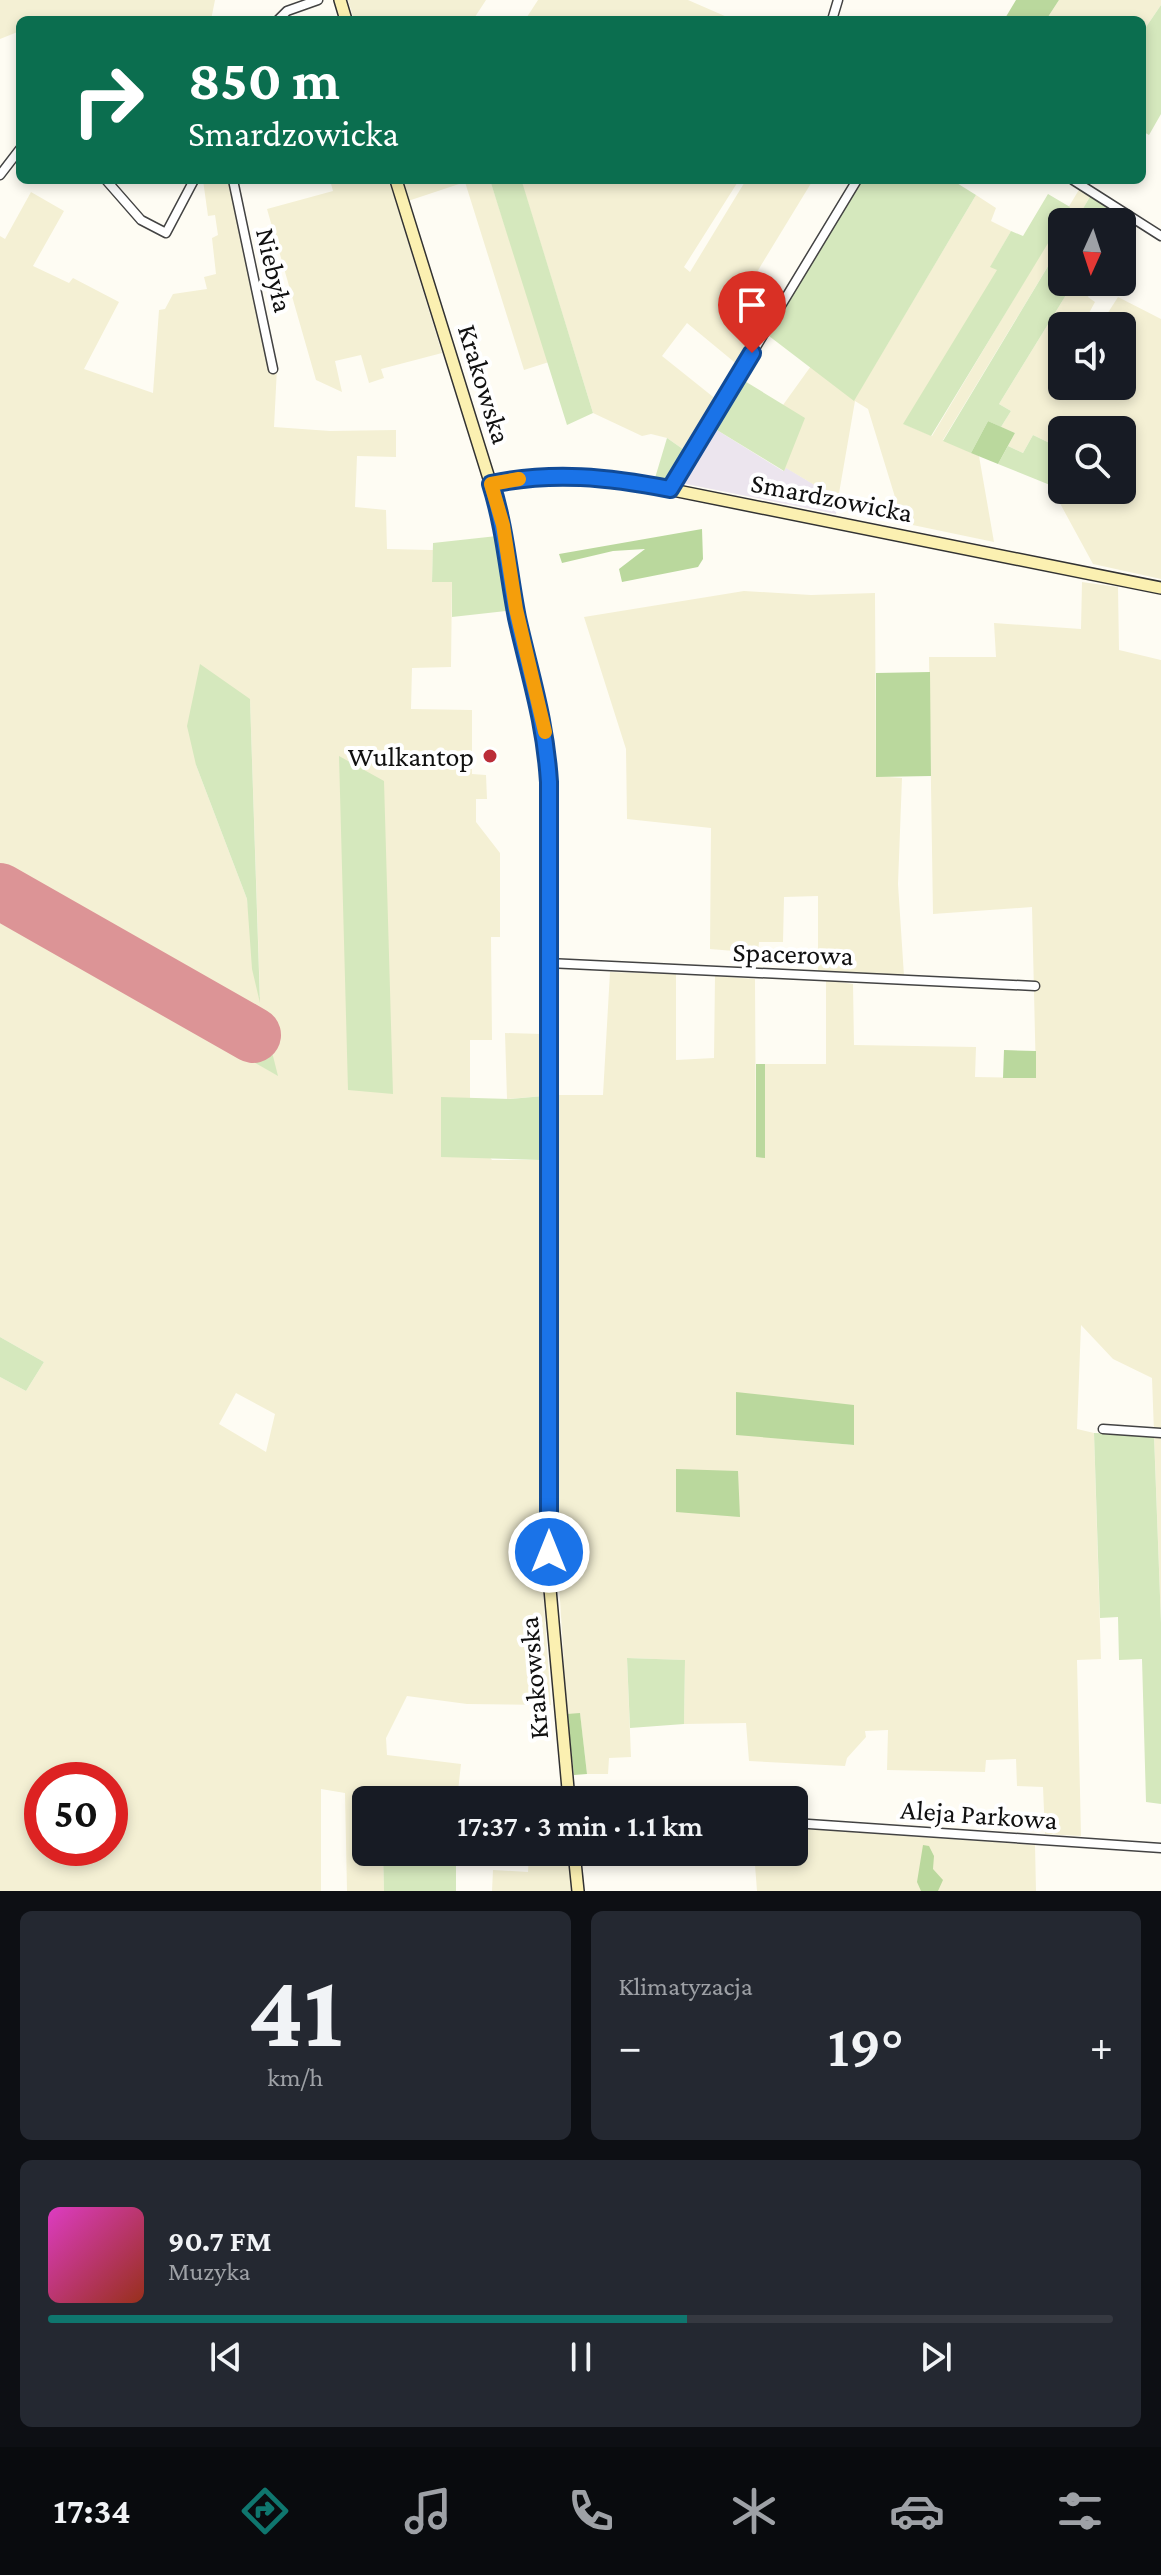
<!DOCTYPE html>
<html lang="pl">
<meta charset="utf-8">
<style>
body{margin:0;font-family:"Crimson Pro",serif;background:#242831;color:#f1f3f6;height:100vh;display:flex;flex-direction:column;font-size:30px;white-space:nowrap}
*{box-sizing:border-box;margin:0}
p{font-size:26px;color:#9ea1a6}
.icon{flex:none;width:44px;height:44px;fill:none;stroke:currentColor;stroke-width:2;stroke-linecap:round;stroke-linejoin:round}
.map{position:relative;height:1891px;overflow:hidden}
.details{display:flex;flex-direction:column;gap:20px;padding:20px;background:#0d0f14;flex:1}
.details>*{flex:none}
.guide{position:absolute;left:16px;top:16px;width:1130px;height:168px;border-radius:12px;box-shadow:0 4px 12px #0003;background:#0b6e4f;color:#fff;overflow:hidden}
.needle{width:52px;rotate:183deg}
.buttons{position:absolute;left:1048px;top:208px;display:grid;gap:16px}
.buttons a{display:grid;place-items:center;width:88px;height:88px;border-radius:12px;background:#171b24;box-shadow:0 4px 12px #0003;font-size:40px}
.speed{position:absolute;left:24px;top:1762px;display:flex;gap:16px;font-size:40px;font-weight:700;text-align:center}
.speed>*{display:grid;place-content:center;width:104px;height:104px;border-radius:50%;background:#171b24;box-shadow:0 4px 12px #0003;line-height:1}
.speed .limit{border:12px solid #d22;background:#fff;color:#111}
.pin{position:absolute;display:grid;place-items:center;width:68px;height:68px;color:#fff;margin:-82px -34px;border-radius:50% 50% 50% 0;rotate:-45deg;box-shadow:0 0 8px #0007}
.pin .icon{rotate:45deg}
.me{position:absolute;width:88px;margin:-44px;rotate:0deg;stroke-linejoin:round;filter:drop-shadow(0 0 6px #0008)}
.turn{display:flex;align-items:center;gap:28px;height:168px;padding:0 40px;font-size:36px}
.turn .icon{width:104px;height:104px;stroke-width:2.5}
.turn b{display:block;font-size:56px;line-height:68px}
.big{font-size:60px;font-weight:600;line-height:1.1}
.details .card{flex:1;display:flex;flex-direction:column;justify-content:center;gap:12px;min-width:0;padding:0 28px;border-radius:12px;background:#242831}
.details .dial{align-items:center;gap:0}
.dial b{font-size:104px;line-height:1}
.song{display:flex;align-items:center;gap:24px}
.cover{width:96px;height:96px;border-radius:12px;background:linear-gradient(135deg,hsl(310 70% 55%),hsl(10 70% 35%))}
.played{height:8px;border-radius:4px;background:linear-gradient(90deg,#0f766e 60%,#363941 60%)}
.keys{display:flex;justify-content:space-around;direction:ltr}
.heat{display:flex;justify-content:space-between;align-items:center;font-size:44px;direction:ltr}
.details .tiles{flex:1;display:grid;gap:20px;grid-template-columns:1fr 1fr}
.card:last-child{grid-column:span 2}
.trip{position:absolute;left:352px;top:1786px;width:456px;height:80px;border-radius:12px;background:#171b24;box-shadow:0 4px 12px #0003;font-weight:600;line-height:80px;text-align:center}
.tabs{display:flex;height:128px;justify-content:space-around;align-items:center;background:#090b0e;color:#9ea1a6}
.tabs .icon{width:56px;height:56px}
.tabs .current{color:#0f766e}
.tabs b{font-size:36px;color:#f1f3f6}
.map>svg:first-child{display:block}
</style>
<div class="map">
<svg width="1161" height="1891" viewBox="0 0 1161 1891">
<rect width="100%" height="100%" fill="#fefcf3"/>
<!-- industrial -->
<path fill="#ece5ee" d="M 712,427 L 783,471 L 785,467 L 838,499 L 836,514 L 681,483 Z"/>
<!-- farmland -->
<path fill="#f4f0d4" fill-rule="evenodd" d="M 0,0 L 215,0 L 211,20 L 20,20 L 20,31 L 0,39 Z
M 348,0 L 486,0 L 473,20 L 354,20 Z
M 538,0 L 688,0 L 734,20 L 525,20 Z
M 1059,0 L 1161,0 L 1161,5 L 1142,33 L 1142,20 L 1046,20 Z
M 203,180 L 230,180 L 271,367 L 277,368 L 274,427 L 330,431 L 396,430 L 396,457 L 357,456 L 355,507 L 386,510 L 387,549 L 433,550 L 432,582 L 452,581 L 451,667 L 412,668 L 411,709 L 472,710 L 472,774 L 486,775 L 487,799 L 476,799 L 476,822 L 500,853 L 500,937 L 491,937 L 492,1040 L 470,1040 L 470,1098 L 441,1098 L 492,1160 L 540,1160 L 543,1589 L 551,1705 L 467,1704 L 407,1696 L 386,1738 L 387,1755 L 461,1764 L 457,1800 L 383,1797 L 383,1800 L 366,1800 L 366,1852 L 383,1852 L 384,1891 L 347,1891 L 345,1793 L 321,1789 L 321,1891 L 0,1891 L 0,1377 L 26,1391 L 44,1362 L 0,1337 L 0,916 L 277,1075 L 263,1016 L 0,865 L 0,236 L 5,239 L 31,192 L 64,211 L 33,266 L 69,283 L 73,278 L 119,302 L 84,369 L 153,393 L 159,310 L 165,309 L 173,294 L 207,289 L 204,277 L 216,274 L 212,238 L 218,235 L 215,215 L 208,216 ZM 250,699 L 260,997 L 259,997 L 247,899 L 196,765 ZM 236,1393 L 275,1414 L 266,1452 L 219,1424 ZM 42,1780 L 110,1780 L 110,1848 L 42,1848 Z
M 330,180 L 389,180 L 442,353 L 381,369 L 384,378 L 369,383 L 361,355 L 335,361 L 342,392 L 316,380 L 267,209 L 333,191 Z
M 402,180 L 490,180 L 549,362 L 524,370 L 465,182 L 408,201 Z
M 521,180 L 739,180 L 684,267 L 690,272 L 746,180 L 813,180 L 735,308 L 762,331 L 739,366 L 687,323 L 662,356 L 717,400 L 687,452 L 667,438 L 651,434 L 642,436 L 593,413 Z
M 1080,188 L 1091,195 L 1075,222 L 1062,222 L 1062,243 L 943,440 L 979,456 L 994,542 L 903,523 L 868,409 L 855,401 L 838,499 L 786,468 L 784,471 L 783,405 L 811,366 L 854,400 L 976,195 L 996,208 L 991,221 L 1011,231 L 991,266 L 998,270 L 904,424 L 932,436 Z
M 1074,282 L 1095,283 L 1088,297 L 1095,302 L 1089,313 L 1102,322 L 1118,297 L 1161,319 L 1161,579 L 1093,564 L 1050,485 L 1062,465 L 1062,490 L 1122,490 L 1122,430 L 1062,430 L 1062,449 L 1033,435 L 1023,453 L 1008,446 L 1015,433 L 1001,427 L 1011,411 L 999,404 ZM 1062,326 L 1122,326 L 1122,386 L 1062,386 Z
M 1082,582 L 1118,587 L 1119,650 L 1161,660 L 1161,1623 L 1152,1378 L 1113,1359 L 1081,1325 L 1077,1429 L 1094,1433 L 1101,1659 L 1077,1660 L 1081,1836 L 1045,1834 L 1043,1787 L 1017,1786 L 1016,1759 L 986,1760 L 985,1772 L 887,1770 L 888,1730 L 865,1731 L 866,1737 L 847,1758 L 845,1766 L 749,1761 L 746,1723 L 684,1724 L 685,1660 L 627,1658 L 631,1757 L 609,1758 L 608,1774 L 587,1774 L 580,1714 L 567,1714 L 559,1583 L 554,1095 L 603,1095 L 610,972 L 676,974 L 676,1060 L 714,1058 L 715,976 L 755,979 L 756,1157 L 765,1157 L 765,1064 L 826,1064 L 826,980 L 853,984 L 854,1045 L 976,1047 L 975,1077 L 1036,1078 L 1032,907 L 933,914 L 929,657 L 996,657 L 994,623 L 1081,629 ZM 853,1405 L 853,1445 L 736,1434 Z
M 744,591 L 811,595 L 875,593 L 876,776 L 902,778 L 898,884 L 904,976 L 818,972 L 818,896 L 784,897 L 783,942 L 759,942 L 758,953 L 710,949 L 711,828 L 627,819 L 626,749 L 584,617 Z
M 505,1033 L 542,1034 L 544,1096 L 507,1099 Z
M 794,1828 L 1035,1845 L 1036,1891 L 757,1891 L 754,1852 L 794,1852 Z
M 529,1852 L 568,1852 L 571,1891 L 492,1891 L 493,1870 L 528,1872 Z"/>
<!-- green -->
<path fill="#d5e8bd" d="M 1161,5 L 1161,114 L 1149,135 L 1142,131 L 1142,33 Z
M 490,180 L 521,180 L 523,185 L 593,413 L 567,425 Z
M 861,180 L 952,180 L 976,195 L 854,401 L 769,336 Z
M 1048,194 L 1070,207 L 931,436 L 903,424 L 997,270 L 990,267 L 1011,231 L 1023,236 Z
M 1091,195 L 1117,212 L 1111,222 L 1075,222 Z
M 1062,243 L 1062,282 L 1074,282 L 999,404 L 1011,411 L 1001,427 L 988,421 L 971,453 L 943,441 Z
M 743,380 L 805,418 L 784,471 L 712,427 Z
M 1033,435 L 1062,449 L 1062,465 L 1050,485 L 998,464 L 1008,446 L 1023,453 Z
M 667,438 L 687,452 L 671,481 L 655,478 Z
M 497,536 L 506,611 L 452,617 L 452,582 L 432,582 L 433,543 Z
M 200,664 L 250,699 L 260,1003 L 252,969 L 247,899 L 196,765 L 187,726 Z
M 339,756 L 384,781 L 393,1094 L 348,1090 Z
M 0,865 L 263,1016 L 278,1076 L 0,916 Z
M 544,1096 L 540,1160 L 441,1157 L 441,1097 L 510,1099 Z
M 0,1337 L 44,1362 L 26,1391 L 0,1377 Z
M 1094,1433 L 1154,1435 L 1161,1623 L 1161,1804 L 1146,1802 L 1142,1659 L 1119,1660 L 1118,1617 L 1100,1618 Z
M 627,1658 L 685,1660 L 684,1724 L 630,1728 Z
M 383,1852 L 456,1852 L 456,1891 L 384,1891 Z"/>
<!-- forest -->
<path fill="#bad89d" d="M 1016,0 L 1059,0 L 1046,20 L 1004,20 Z
M 988,421 L 1015,433 L 998,464 L 971,453 Z
M 702,529 L 703,559 L 698,567 L 622,582 L 619,569 L 645,549 L 613,551 L 562,563 L 559,554 Z
M 930,672 L 931,776 L 876,777 L 876,673 Z
M 1004,1050 L 1036,1051 L 1036,1078 L 1003,1078 Z
M 756,1064 L 765,1064 L 765,1158 L 756,1157 Z
M 736,1392 L 854,1405 L 854,1445 L 736,1435 Z
M 676,1469 L 738,1471 L 740,1517 L 676,1512 Z
M 580,1713 L 587,1774 L 574,1775 L 567,1714 Z
M 923,1845 L 929,1846 L 934,1856 L 933,1869 L 943,1880 L 938,1891 L 921,1891 L 917,1882 Z"/>
<g fill="none" stroke-linecap="round" stroke-linejoin="round">
<!-- runway -->
<path stroke="#dc9496" stroke-width="56" d="M 0,891 L 253,1035"/>
<!-- street casing -->
<g stroke="#434343" stroke-width="11">
<path id="street" d="M 278,20 L 287,11 L 318,0
M 832,20 L 838,0
M 0,175 L 20,149
M 106,180 L 141,220 L 166,233 L 194,180
M 233,180 L 273,369
M 1073,180 L 1161,236
M 670,489 L 857,180
M 548,963 L 1035,986
M 1103,1429 L 1161,1433
M 794,1823 L 1161,1848"/>
</g>
<!-- secondary casing -->
<g stroke="#323232" stroke-width="14">
<path id="secondary" d="M 340,0 L 346,20
M 396,180 L 501,517 L 516,609 L 544,724 L 549,782 L 549,1578 L 569,1800
M 491,484 L 559,476 L 613,478 L 1161,588
M 574,1852 L 578,1891"/>
</g>
<!-- street -->
<use href="#street" stroke="#fff" stroke-width="8"/>
<!-- secondary -->
<use href="#secondary" stroke="#fbf0b1" stroke-width="11"/>
</g>
<g fill="none" stroke-linecap="round" stroke-linejoin="round">
<!-- route casing -->
<g stroke="#114b97" stroke-width="20">
<path id="route" d="M 549,1552 L 549,782 C 545,720 530,676 517,618 C 508,572 505,528 491,484 C 553,471 609,477 670,489 L 752,353"/>
</g>
<!-- route -->
<use href="#route" stroke="#1a73e8" stroke-width="14"/>
<!-- slow -->
<path stroke="#f59e0b" stroke-width="14" d="M 519,479 L 491,484 L 503,525 L 516,609 L 545,732"/>
</g>
<!-- markers -->
<circle fill="#bb2d39" stroke="#fff" stroke-width="3" cx="490" cy="756" r="8"/>
<g text-anchor="middle" stroke-width="8" stroke-linejoin="round" paint-order="stroke">
<!-- street labels -->
<g font-size="28" fill="#101010" stroke="#fff">
<text transform="translate(275 270) rotate(77)" y="10">Niebyła</text>
<text transform="translate(485 384) rotate(73)" y="10">Krakowska</text>
<text transform="translate(832 497) rotate(11)" y="10">Smardzowicka</text>
<text transform="translate(793 953) rotate(2)" y="10">Spacerowa</text>
<text transform="translate(533 1678) rotate(-95)" y="10">Krakowska</text>
<text transform="translate(979 1814) rotate(4)" y="10">Aleja Parkowa</text>
</g>
<!-- poi labels -->
<g font-size="28" fill="#101010" stroke="#fff" text-anchor="end">
<text x="474" y="766">Wulkantop</text>
</g>
</g>
</svg>
<div class="buttons">
<a><svg class="needle" viewBox="-14 -14 28 28"><path d="M0-13l5 13h-10z" fill="#e53935"/><path d="M0 13l5-13h-10z" fill="#9ea1a6"/></svg></a>
<a><svg class="icon" aria-label="sound" viewBox="0 0 24 24"><path d="M4 9h4l5-4v14l-5-4H4zM17 9q2 3 0 6"/></svg></a>
<a><svg class="icon" aria-label="search" viewBox="0 0 24 24"><circle cx="10" cy="10" r="6"/><path d="M15 15l6 6"/></svg></a>
</div>
<div class="speed"><div class="limit">50</div></div>
<div class="pin" style="left:752px;top:353px;background:#d93025"><svg class="icon" aria-label="arrive" viewBox="0 0 24 24"><path d="M6 21V4h12l-3 4 3 4H6"/></svg></div>
<svg class="me" style="left:549px;top:1552px" viewBox="-20 -20 40 40"><circle r="17" fill="#1a73e8" stroke="#fff" stroke-width="3"/><path d="M0-11L8 9 0 5-8 9z" fill="#fff"/></svg>
<div class="trip">17:37 · 3 min · 1.1 km</div>
<div class="guide">
<div class="turn"><svg class="icon" aria-label="right" viewBox="0 0 24 24"><path d="M7 20v-9h11M14 6l5 5-5 5"/></svg><div><b>850 m</b>Smardzowicka</div></div>
</div>
</div>
<section class="details">
<div class="tiles">
<div class="card dial"><b>41</b><p>km/h</p></div>
<div class="card"><p>Klimatyzacja</p>
<div class="heat"><a>−</a><b class="big">19°</b><a>+</a></div>
</div>
<div class="card">
<div class="song"><i class="cover"></i><div><b>90.7 FM</b><p>Muzyka</p></div></div>
<div class="played"></div>
<div class="keys"><svg class="icon" aria-label="previous" viewBox="0 0 24 24"><path d="M18 5L8 12l10 7zM5 5v14"/></svg><svg class="icon" aria-label="pause" viewBox="0 0 24 24"><path d="M8 5v14M16 5v14"/></svg><svg class="icon" aria-label="next" viewBox="0 0 24 24"><path d="M6 5l10 7-10 7zM19 5v14"/></svg></div>
</div>
</div>
</section>
<nav class="tabs">
<b>17:34</b>
<svg class="icon current" aria-label="directions" viewBox="0 0 24 24"><path d="M12 3l9 9-9 9-9-9zM9 14v-3h6M13 9l2 2-2 2"/></svg>
<svg class="icon" aria-label="music" viewBox="0 0 24 24"><path d="M9 18V5l10-2v13"/><circle cx="6" cy="18" r="3"/><circle cx="16" cy="16" r="3"/></svg>
<svg class="icon" aria-label="phone" viewBox="0 0 24 24"><path d="M5 4h4l2 5-3 2q2 4 5 5l2-3 5 2v4C11 20 4 13 5 4z"/></svg>
<svg class="icon" aria-label="climate" viewBox="0 0 24 24"><path d="M12 3v18M4 7l16 10M4 17L20 7"/></svg>
<svg class="icon" aria-label="car" viewBox="0 0 24 24"><path d="M5 17H2v-5l4-1 3-4h7l3 4 3 1v5h-3M9 17h6M6 11h13"/><circle cx="7" cy="17" r="2"/><circle cx="17" cy="17" r="2"/></svg>
<svg class="icon" aria-label="filters" viewBox="0 0 24 24"><path d="M4 7h16M4 17h16"/><circle cx="9" cy="7" r="2"/><circle cx="15" cy="17" r="2"/></svg>
</nav>
